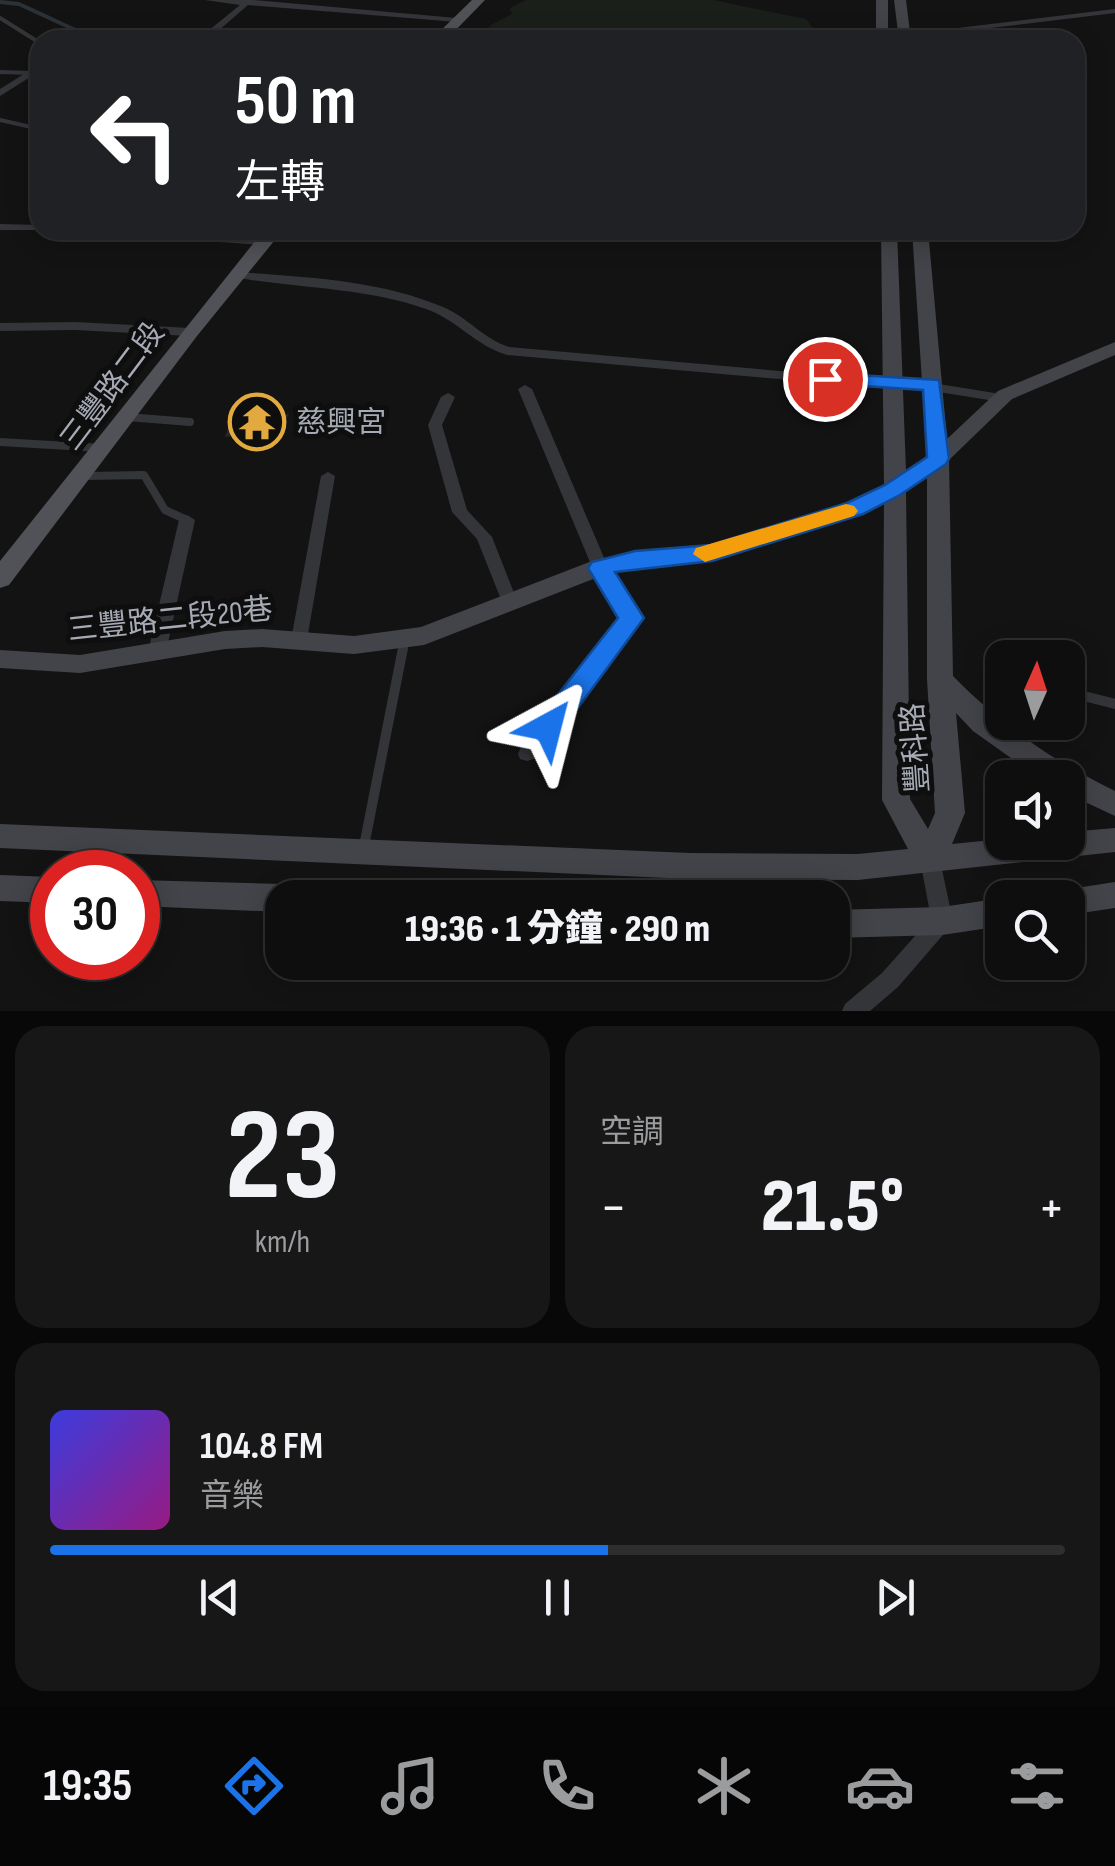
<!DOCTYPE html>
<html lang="zh-TW">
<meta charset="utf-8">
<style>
body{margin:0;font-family:"Sofia Sans Condensed","Noto Sans TC",sans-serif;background:#171718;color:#f1f3f6;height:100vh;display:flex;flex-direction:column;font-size:38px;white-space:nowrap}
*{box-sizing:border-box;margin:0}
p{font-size:32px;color:#9b9c9e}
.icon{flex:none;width:55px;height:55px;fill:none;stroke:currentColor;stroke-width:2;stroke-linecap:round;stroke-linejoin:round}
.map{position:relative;height:1011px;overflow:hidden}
.side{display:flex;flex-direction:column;gap:15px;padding:15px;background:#080808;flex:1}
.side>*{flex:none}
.guide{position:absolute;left:30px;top:30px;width:1055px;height:210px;border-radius:30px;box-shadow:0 5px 25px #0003,0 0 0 2px #2e2e2f;background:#202124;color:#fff;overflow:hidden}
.needle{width:65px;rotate:3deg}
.fabs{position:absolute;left:985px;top:640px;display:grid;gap:20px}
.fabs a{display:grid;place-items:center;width:100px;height:100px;border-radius:20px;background:#0e0e0f;box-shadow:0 5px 25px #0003,0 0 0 2px #2e2e2f;font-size:50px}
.speed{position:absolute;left:30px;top:850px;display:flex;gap:20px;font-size:50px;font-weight:700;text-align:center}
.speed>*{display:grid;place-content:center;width:130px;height:130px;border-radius:50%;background:#0e0e0f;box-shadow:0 5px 25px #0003,0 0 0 2px #2e2e2f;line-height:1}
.speed .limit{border:15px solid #d22;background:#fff;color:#111}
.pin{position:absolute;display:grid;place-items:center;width:85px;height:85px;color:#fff;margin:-42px;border:5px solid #fff;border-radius:50%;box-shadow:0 2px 10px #0007}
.me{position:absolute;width:110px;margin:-55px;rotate:38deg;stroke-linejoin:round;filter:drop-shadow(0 0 8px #0008)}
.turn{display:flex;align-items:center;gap:35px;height:210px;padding:0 40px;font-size:45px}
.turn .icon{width:130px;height:130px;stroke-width:2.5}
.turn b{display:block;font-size:70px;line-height:85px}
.big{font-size:75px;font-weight:800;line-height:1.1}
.side .tile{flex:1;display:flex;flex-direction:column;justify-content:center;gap:15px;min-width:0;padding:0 35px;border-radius:30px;background:#171718}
.side .dial{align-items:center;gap:0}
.dial b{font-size:130px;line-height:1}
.song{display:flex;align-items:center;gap:30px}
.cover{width:120px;height:120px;border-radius:15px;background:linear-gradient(135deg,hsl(240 70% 55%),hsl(310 70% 35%))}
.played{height:10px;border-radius:5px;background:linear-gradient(90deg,#1a73e8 55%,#2e2e2f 55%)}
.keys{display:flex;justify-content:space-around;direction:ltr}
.heat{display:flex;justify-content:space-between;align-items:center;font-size:55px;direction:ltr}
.side .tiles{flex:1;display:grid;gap:15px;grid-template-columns:1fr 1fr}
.tile:last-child{grid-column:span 2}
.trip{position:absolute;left:265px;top:880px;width:585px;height:100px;border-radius:30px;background:#0e0e0f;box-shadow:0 5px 25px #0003,0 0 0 2px #2e2e2f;font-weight:800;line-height:100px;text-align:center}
.menu{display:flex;height:160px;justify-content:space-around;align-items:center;background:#060606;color:#9b9c9e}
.menu .icon{width:70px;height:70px}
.menu .current{color:#1a73e8}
.menu b{font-size:45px;color:#f1f3f6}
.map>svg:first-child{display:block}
</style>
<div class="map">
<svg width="1115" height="1011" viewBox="0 0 1115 1011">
<rect width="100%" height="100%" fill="#131314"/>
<!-- green -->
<path fill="#1a1f1a" d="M 526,0 L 713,0 L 806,19 L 814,29 L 796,40 L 500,40 L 508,33 L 490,31 L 489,26 L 512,14 L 510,8 Z"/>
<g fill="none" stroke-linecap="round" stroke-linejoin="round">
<!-- stream -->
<path stroke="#2a3237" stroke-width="4" d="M 0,2 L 19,4 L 97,40"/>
</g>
<!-- building -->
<path fill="#262628" d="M 233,413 L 289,414 L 281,430 L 225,437 Z"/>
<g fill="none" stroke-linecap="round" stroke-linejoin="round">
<!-- lane-far2 -->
<path stroke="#343539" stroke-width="4" d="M 0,18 L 40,43
M 875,40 L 1115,11
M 0,72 L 31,73
M 0,120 L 40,129"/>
<!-- lane-far1 -->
<path stroke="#343539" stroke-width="8" d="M 127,417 L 190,422
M 86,476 L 144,475 L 165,510 L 187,520
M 402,650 L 404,640"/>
<!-- lane -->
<path stroke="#343539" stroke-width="10" d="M 993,668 L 1002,670
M 1068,692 L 1115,704
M 364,846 L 403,648"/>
<!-- street -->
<path fill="#343539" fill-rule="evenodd" d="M 205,0 L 254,0 L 457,18 L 461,20 L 457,22 L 248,5 L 218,31 L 310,38 L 314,40 L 211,35 L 207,33 L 208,31 L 240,5 Z
M 40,64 L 40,71 L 0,96 L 0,89 Z
M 0,224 L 40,225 L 40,230 L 44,230 L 0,230 Z
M 81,230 L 135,230 L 264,239 L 270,242 L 264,245 L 86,233 Z
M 238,272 C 306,277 380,280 443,307 C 467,317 484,339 509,347 L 825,375 L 895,377 L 1001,394 L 1008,398 L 1001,402 L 895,385 L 825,383 L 507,355 C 476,346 456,319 426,309 C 363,287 298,289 234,277 L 232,275 Z
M 75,322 L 190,328 L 196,332 L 190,336 L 75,330 L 0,331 L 0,323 Z
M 525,385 L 532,389 L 608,567 L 639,619 L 534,759 L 527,761 L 520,759 L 518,754 L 520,749 L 622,618 L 592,567 L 518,389 Z
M 448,393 L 455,397 L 442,425 L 467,510 L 492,537 L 518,603 L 516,607 L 504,607 L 477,539 L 452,512 L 428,425 L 441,397 Z
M 0,438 L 103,444 L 110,448 L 103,452 L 0,446 Z
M 328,472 L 335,476 L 307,640 L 305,644 L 293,644 L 291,640 L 321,476 Z
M 187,515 L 195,520 L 166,652 L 163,656 L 151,656 L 148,652 L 179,520 Z
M 930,851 L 937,854 L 940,860 L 953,921 L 949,928 L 898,987 L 870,1011 L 842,1011 L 845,1004 L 882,973 L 931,918 L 920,860 L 923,854 Z"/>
<!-- secondary -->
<path fill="#434449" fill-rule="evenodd" d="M 876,0 L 888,0 L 888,40 L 876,40 Z
M 894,0 L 906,0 L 911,40 L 899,40 Z
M 881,230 L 897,230 L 906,471 L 927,457 L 912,230 L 928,230 L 947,439 L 998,391 L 1115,342 L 1115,355 L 1012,399 L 949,460 L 953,676 C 1002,726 1052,760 1115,791 L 1115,816 L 1068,794 L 1068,778 L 1039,778 L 973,731 L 956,713 L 965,813 L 952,844 L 1002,839 L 1002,842 L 1068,842 L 1068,832 L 1115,828 L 1115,852 L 858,880 L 690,879 L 0,848 L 0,824 L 690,853 L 858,854 L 908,849 L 882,800 L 884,503 L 863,514 L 712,561 L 635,567 L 606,574 L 424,645 L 354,654 L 262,647 L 225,649 L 80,673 L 0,668 L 0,650 L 80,655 L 225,631 L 262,629 L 354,636 L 421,627 L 592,561 L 635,551 L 711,545 L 847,504 L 884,486 ZM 927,476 L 927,679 L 935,813 L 928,829 L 910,799 L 906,491 Z
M 0,875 L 52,877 L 52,903 L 0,901 Z
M 138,880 L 282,884 L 293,888 L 297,898 L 282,898 L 282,912 L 138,906 Z
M 1115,882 L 1115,908 L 1068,915 L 1068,898 L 1054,898 L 1057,891 Z
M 1002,898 L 1002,926 L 942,935 L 832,938 L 832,910 L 942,907 Z"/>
<!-- primary -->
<path fill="#515258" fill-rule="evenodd" d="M 472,0 L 485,0 L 446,40 L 431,40 Z
M 264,230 L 283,230 L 197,336 L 9,585 L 0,588 L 0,561 Z"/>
</g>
<!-- route -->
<path fill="#1a73e8" stroke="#114b97" stroke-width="2.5" d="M 825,373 L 939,380 L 949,459 L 946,464 L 900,495 L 863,514 L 712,561 L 615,572 L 644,618 L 558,735 L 548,738 L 538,735 L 534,727 L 538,720 L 618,618 L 588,568 L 592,562 L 635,551 L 711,545 L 847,503 L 885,485 L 927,457 L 923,390 L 818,383 L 815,379 Z"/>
<!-- slow -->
<path fill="#f59e0b" d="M 846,504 L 854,506 L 858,511 L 854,516 L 705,562 L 693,554 L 696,548 Z"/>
<!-- icons -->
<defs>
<g id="temple-ring" transform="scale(2.875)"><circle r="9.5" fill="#0e0e0f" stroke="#e2aa3e" stroke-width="1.5"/><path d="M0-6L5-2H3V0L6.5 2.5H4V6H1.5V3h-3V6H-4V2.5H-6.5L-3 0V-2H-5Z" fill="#e2aa3e"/></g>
</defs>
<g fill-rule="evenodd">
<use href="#temple-ring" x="257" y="422"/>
</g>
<g text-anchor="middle" stroke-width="10" stroke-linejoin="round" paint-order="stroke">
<!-- street labels -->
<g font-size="30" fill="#a6aab4" stroke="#0e0e0f">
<text transform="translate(112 386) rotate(-53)" y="10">三豐路二段</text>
<text transform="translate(170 619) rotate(-6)" y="10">三豐路二段20巷</text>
<text transform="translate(915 748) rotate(-94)" y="10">豐科路</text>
</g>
<!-- poi labels -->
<g font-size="30" fill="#a6aab4" stroke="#0e0e0f" text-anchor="start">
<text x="296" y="432">慈興宮</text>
</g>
</g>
</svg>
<div class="fabs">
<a><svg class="needle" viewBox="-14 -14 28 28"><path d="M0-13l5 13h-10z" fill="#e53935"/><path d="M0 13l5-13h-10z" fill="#9b9c9e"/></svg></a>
<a><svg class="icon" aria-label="sound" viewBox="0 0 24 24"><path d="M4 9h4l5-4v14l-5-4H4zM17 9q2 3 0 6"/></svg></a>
<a><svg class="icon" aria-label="search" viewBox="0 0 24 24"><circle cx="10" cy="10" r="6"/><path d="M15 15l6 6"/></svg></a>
</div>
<div class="speed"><div class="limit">30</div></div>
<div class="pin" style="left:825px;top:379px;background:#d93025"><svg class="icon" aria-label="arrive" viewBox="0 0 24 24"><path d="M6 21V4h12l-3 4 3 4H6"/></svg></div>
<svg class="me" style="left:548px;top:727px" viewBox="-20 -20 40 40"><path d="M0-17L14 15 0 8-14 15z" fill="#1a73e8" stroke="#fff" stroke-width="4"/></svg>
<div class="trip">19:36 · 1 分鐘 · 290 m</div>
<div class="guide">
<div class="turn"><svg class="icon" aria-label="left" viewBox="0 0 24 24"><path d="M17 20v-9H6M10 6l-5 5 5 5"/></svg><div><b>50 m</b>左轉</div></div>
</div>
</div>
<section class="side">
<div class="tiles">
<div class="tile dial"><b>23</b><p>km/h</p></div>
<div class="tile"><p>空調</p>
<div class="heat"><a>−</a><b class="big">21.5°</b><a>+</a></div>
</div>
<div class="tile">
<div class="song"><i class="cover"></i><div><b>104.8 FM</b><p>音樂</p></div></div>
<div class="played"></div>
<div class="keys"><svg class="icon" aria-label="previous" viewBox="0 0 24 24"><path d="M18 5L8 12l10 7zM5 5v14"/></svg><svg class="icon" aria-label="pause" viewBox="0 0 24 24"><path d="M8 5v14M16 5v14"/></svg><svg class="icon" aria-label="next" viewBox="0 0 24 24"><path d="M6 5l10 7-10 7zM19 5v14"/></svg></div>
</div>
</div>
</section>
<nav class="menu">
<b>19:35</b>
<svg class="icon current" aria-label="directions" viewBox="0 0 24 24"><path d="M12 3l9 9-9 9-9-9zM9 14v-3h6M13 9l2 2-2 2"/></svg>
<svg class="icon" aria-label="music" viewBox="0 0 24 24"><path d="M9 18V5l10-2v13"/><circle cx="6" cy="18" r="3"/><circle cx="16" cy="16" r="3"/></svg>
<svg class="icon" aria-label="phone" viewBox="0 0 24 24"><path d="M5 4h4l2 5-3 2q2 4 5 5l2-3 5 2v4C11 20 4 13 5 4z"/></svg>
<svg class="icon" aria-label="climate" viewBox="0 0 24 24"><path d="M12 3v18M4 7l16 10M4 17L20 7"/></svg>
<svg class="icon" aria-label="car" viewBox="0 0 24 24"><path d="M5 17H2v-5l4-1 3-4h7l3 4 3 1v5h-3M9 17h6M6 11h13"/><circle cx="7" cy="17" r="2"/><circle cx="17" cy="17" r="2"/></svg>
<svg class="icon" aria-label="filters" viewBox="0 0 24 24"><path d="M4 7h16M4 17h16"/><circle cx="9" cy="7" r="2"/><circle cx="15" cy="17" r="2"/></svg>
</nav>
